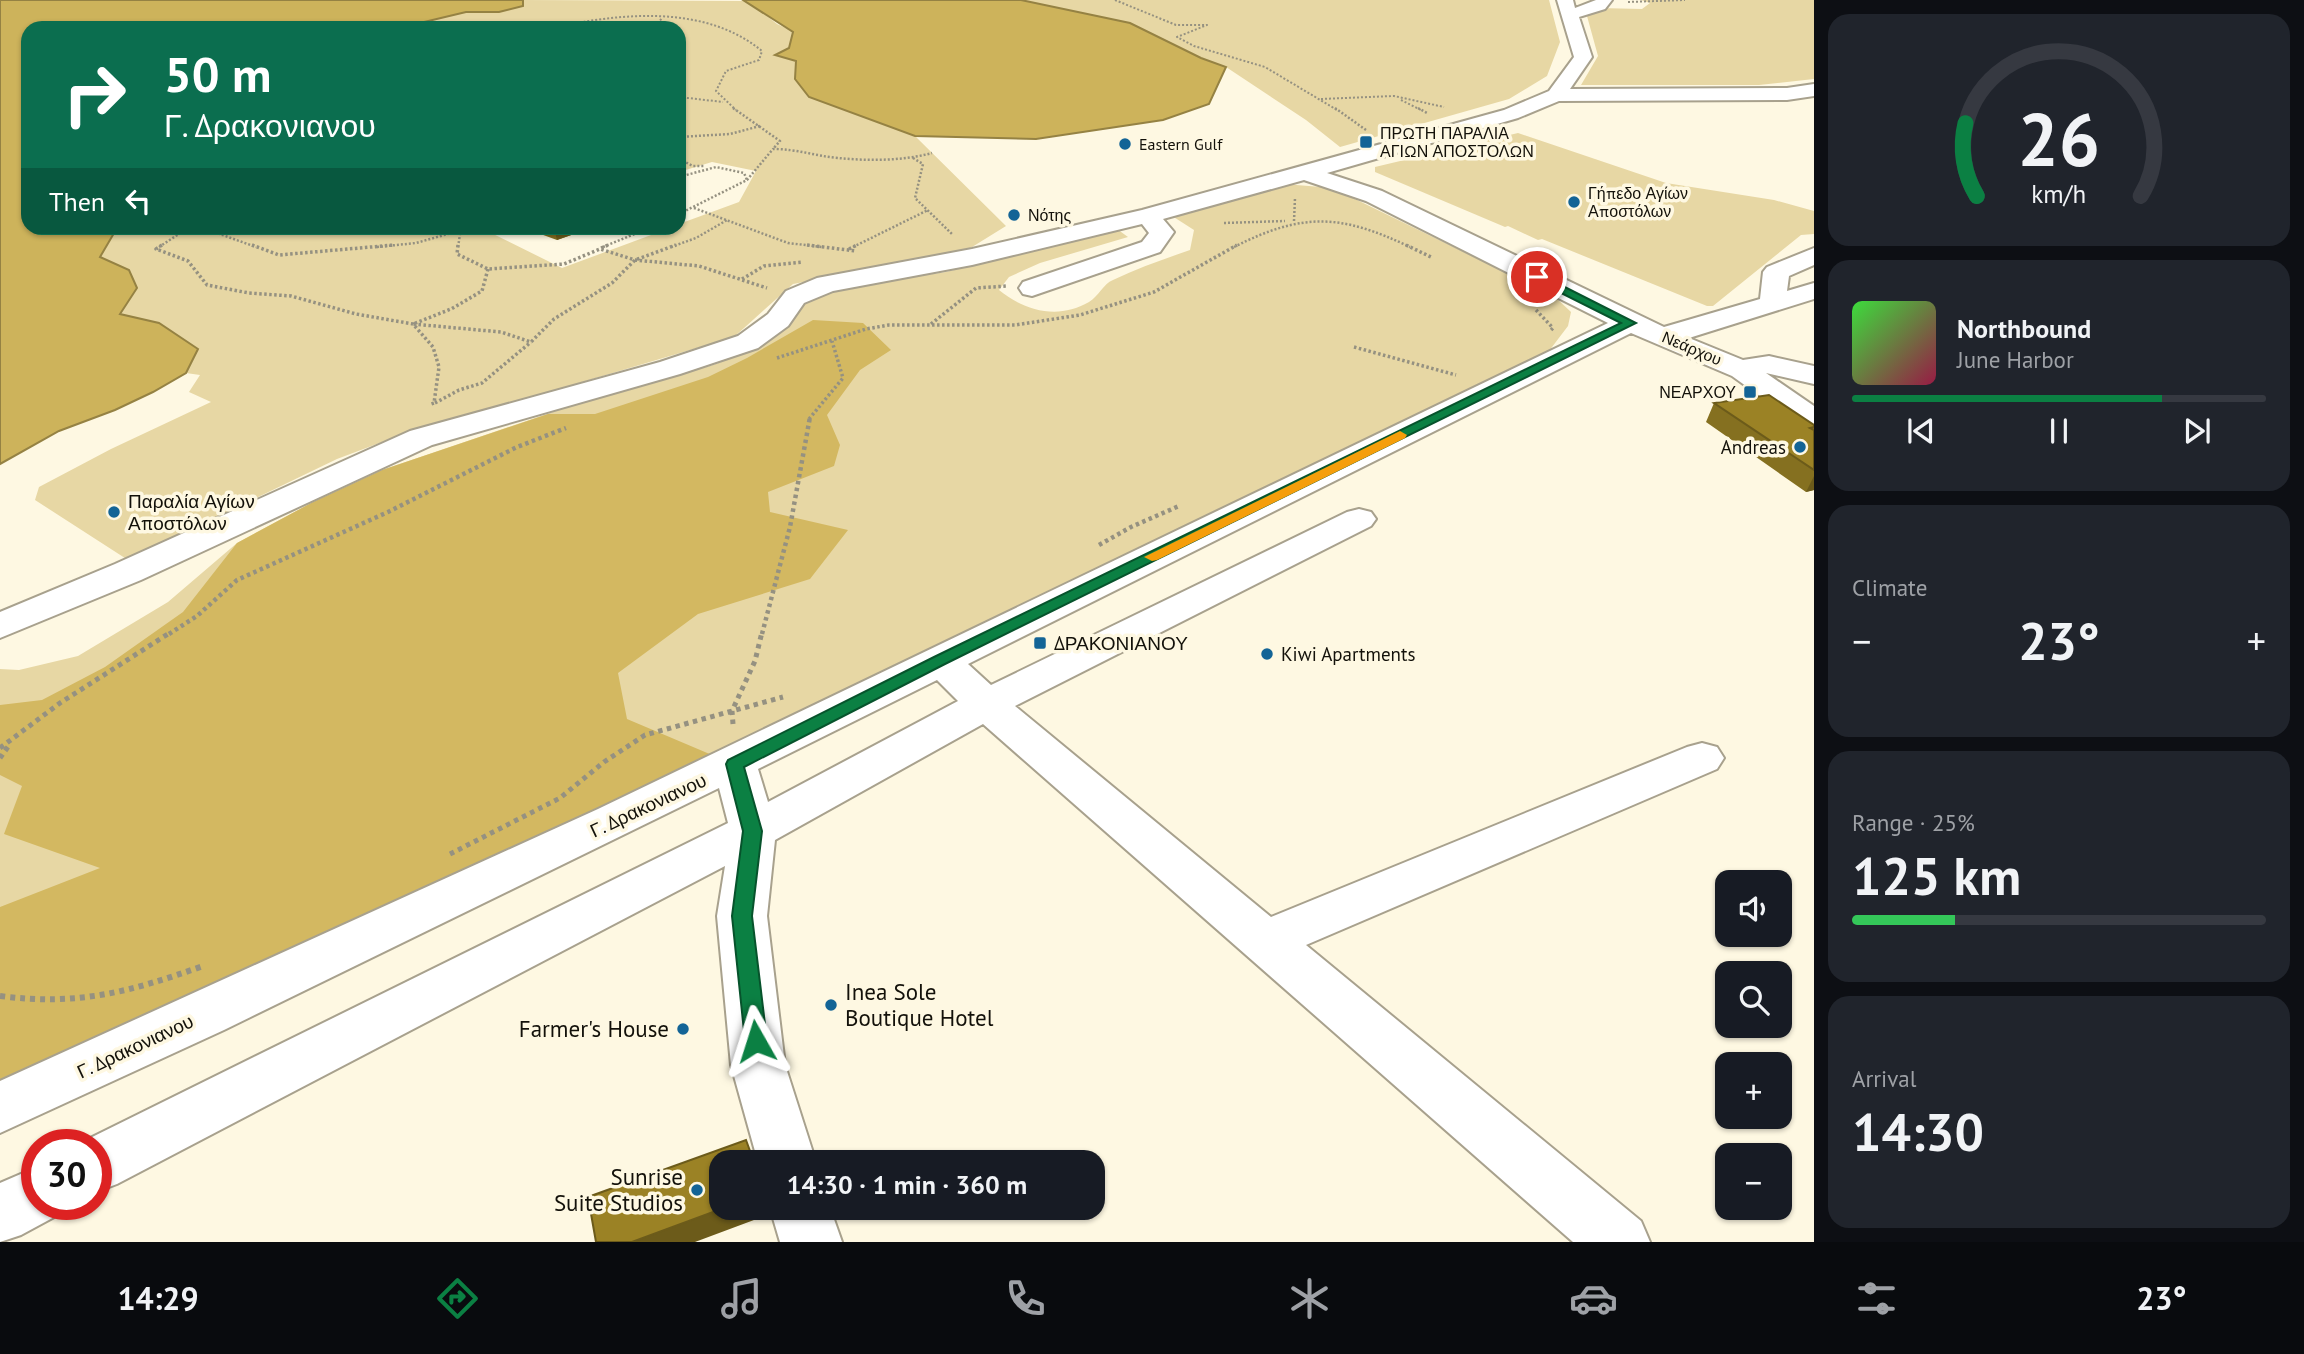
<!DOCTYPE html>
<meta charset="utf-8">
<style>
body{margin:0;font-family:"PT Sans",sans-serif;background:#20242c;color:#f1f3f6;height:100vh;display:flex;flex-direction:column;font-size:26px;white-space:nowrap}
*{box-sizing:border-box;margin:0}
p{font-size:23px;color:#9ea1a6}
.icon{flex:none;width:38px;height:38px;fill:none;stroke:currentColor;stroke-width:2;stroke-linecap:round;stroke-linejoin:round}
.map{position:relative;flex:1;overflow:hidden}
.drawer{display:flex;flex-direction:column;gap:14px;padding:14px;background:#0d0f14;width:490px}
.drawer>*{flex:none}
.banner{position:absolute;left:21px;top:21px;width:665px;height:214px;border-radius:21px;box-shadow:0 2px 5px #0004;background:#0b6e4f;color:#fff;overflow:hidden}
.tools{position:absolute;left:1715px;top:870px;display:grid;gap:14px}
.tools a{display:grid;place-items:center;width:77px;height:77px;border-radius:14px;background:#171b24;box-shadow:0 2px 5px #0004;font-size:35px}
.speed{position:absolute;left:21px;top:1129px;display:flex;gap:14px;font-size:35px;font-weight:700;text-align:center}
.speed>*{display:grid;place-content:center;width:91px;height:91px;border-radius:50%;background:#171b24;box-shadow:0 2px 5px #0004;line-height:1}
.speed .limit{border:10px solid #d22;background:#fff;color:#111}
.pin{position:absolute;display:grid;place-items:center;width:60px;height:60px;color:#fff;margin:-30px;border:4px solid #fff;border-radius:50%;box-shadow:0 2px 7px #0007}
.me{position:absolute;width:77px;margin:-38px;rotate:354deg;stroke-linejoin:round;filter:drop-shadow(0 0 5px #0008)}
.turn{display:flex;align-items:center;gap:24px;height:147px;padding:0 28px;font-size:32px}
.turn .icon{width:91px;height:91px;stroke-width:2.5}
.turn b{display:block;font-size:49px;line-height:60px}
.then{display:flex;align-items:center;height:66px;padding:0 28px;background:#0003;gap:14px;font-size:26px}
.big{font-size:52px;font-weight:800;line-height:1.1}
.drawer .widget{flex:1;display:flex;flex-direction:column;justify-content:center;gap:10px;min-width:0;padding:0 24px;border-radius:21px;background:#20242c}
.drawer .dial{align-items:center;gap:0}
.dial svg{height:182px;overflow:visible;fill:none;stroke:#363941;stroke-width:7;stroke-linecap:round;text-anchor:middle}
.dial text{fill:#f1f3f6;stroke:none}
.song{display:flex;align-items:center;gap:21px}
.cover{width:84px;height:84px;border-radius:10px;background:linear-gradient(135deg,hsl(120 70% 55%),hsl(340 70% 35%))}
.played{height:7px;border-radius:4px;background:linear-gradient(90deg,#0b8043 75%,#363941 75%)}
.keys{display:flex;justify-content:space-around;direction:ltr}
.heat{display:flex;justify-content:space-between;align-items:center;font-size:38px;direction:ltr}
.charge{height:10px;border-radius:5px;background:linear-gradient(90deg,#34c759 25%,#363941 0)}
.trip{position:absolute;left:709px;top:1150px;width:396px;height:70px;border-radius:21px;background:#171b24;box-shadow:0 2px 5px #0004;font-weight:800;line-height:70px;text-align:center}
.tab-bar{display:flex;height:112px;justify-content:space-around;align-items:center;background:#090b0e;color:#9ea1a6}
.tab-bar .icon{width:49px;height:49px}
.tab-bar .active{color:#0b8043}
.tab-bar b{font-size:32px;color:#f1f3f6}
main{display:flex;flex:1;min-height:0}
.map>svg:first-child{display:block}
</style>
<main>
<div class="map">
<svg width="1814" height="1242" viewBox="0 0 1814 1242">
<rect width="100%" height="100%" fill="#fef8e2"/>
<!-- green -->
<path fill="#e7d7a4" d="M 523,0 L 748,1 L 777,24 L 794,32 L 789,48 L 776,54 L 796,61 L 809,97 L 915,136 L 1006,226 L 964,252 L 793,284 L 734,337 L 390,439 L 337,459 L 128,560 L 35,500 L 39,487 L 111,449 L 211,402 L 189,392 L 200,375 L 186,373 L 198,349 L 159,323 L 119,314 L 129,270 L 100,257 L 117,228 L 481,228 L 562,268 L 670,228 L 679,228 L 679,224 L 739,202 L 756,171 L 712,162 L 679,172 L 679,28 L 399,28 L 466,12 L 499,12 L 523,6 Z
M 1021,0 L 1549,0 L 1560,42 L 1547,76 L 1509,99 L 1340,147 L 1306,120 L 1226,67 Z
M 1641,0 L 1814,0 L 1814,79 L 1759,85 L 1581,85 L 1598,56 L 1587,16 L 1599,8 L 1642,9 L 1650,3 Z
M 1518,133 L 1666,183 L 1774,200 L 1814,211 L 1814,234 L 1801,235 L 1713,306 L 1707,306 L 1542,239 L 1538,240 L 1508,226 L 1505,227 L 1375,172 L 1375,167 Z
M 1284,184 L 1321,187 L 1353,198 L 1554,296 L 1571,312 L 1568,326 L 1549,351 L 287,960 L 0,1091 L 0,669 L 19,670 L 78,656 L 168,602 L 237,543 L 313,502 L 382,470 L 576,404 L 713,365 L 760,347 L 790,319 L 808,298 L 838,288 L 946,272 L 1117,229 L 1128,237 L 1040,263 L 1009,277 L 999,290 C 1025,311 1058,320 1089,302 C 1099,296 1103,284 1113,280 C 1138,268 1164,259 1190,250 L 1194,230 L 1169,214 Z"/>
<!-- forest -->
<path fill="#d3b861" d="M 813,320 L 863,323 L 891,350 L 860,370 L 827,415 L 840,445 L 834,466 L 768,492 L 770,512 L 848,530 L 810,579 L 698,614 L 618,673 L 627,719 L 712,755 L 287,960 L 0,1091 L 0,907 L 100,868 L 4,834 L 22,786 L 0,775 L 0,705 L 42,700 L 105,667 L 183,612 L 237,543 L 313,502 L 382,470 L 548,414 L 595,414 L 708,377 L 747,358 Z"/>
<!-- water -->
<path fill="#cdb35b" stroke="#958243" stroke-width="2" d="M 0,0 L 523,0 L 523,6 L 499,12 L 466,12 L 399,28 L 28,28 L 28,228 L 117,228 L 100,257 L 129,270 L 137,288 L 120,314 L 159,323 L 198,349 L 186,373 L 153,392 L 115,410 L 59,431 L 0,464 Z
M 743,0 L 1021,0 L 1130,23 L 1201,58 L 1226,67 L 1209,104 L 1163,120 L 1036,139 L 915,136 L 809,97 L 795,79 L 796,61 L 775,55 L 789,48 L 793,32 Z"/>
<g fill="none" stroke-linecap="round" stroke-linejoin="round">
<!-- minor casing -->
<g stroke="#a8a18d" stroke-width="4">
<path id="minor" d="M 1557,0 L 1573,0 L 1575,8 L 1596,0 L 1612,0 L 1605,9 L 1579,17 L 1592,57 L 1570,89 L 1787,88 L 1814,84 L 1814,96 L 1787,100 L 1559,101 L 1518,118 L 1327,173 L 1382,191 L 1664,327 L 1760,299 L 1763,272 L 1767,267 L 1814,248 L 1814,265 L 1789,276 L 1787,291 L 1814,283 L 1814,299 L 1689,338 L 1743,360 L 1769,356 L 1814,366 L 1814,384 L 1766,373 L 1814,406 L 1814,429 L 1803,427 L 1732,376 L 1631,333 L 968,664 L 991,685 L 1347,512 L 1359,509 L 1371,512 L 1376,519 L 1371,526 L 1015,706 L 1271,917 L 1687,747 L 1702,743 L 1717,747 L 1724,758 L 1717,769 L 1306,945 L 1641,1221 L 1650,1242 L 1573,1242 L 983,724 L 775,840 L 767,916 L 785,1065 L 816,1162 L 758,1162 L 731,1065 L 717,916 L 725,866 L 117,1184 L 96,1192 L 96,1144 L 78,1144 L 728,823 L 719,788 L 224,1030 L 0,1133 L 0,1081 L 598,809 L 1608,323 L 1366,201 L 1304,180 L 1163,219 L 1174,232 L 1160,252 L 1032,296 L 1023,294 L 1019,288 L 1023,282 L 1142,242 L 1149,233 L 1142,224 L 972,265 L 833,291 L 804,303 L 788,326 L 758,348 L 680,374 L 432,445 L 141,580 L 0,638 L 0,612 L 115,564 L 410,431 L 660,362 L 738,336 L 768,314 L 786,291 L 817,278 L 972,249 L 1142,210 L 1504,110 L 1549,91 L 1574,57 ZM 937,680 L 958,701 L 768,802 L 758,769 Z
M 37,1167 L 37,1204 L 63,1204 L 58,1215 L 21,1235 L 0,1242 L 0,1183 Z
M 770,1208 L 830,1208 L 842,1242 L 780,1242 Z"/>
</g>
<!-- path-far5 -->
<path stroke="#959181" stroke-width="2" stroke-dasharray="2 2" stroke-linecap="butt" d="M 1115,0 L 1176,25 L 1207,25 L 1177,37 L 1194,46 L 1265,67 L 1337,110
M 1628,2 L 1685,0
M 660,19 L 669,28
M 552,28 C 620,13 705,4 762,51 L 759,60 L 726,71 L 716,91 L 736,110
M 679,97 L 723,102
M 1321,99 L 1394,96 L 1444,107
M 1401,100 L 1421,110"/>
<!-- path-far4 -->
<path stroke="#959181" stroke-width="2.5" stroke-dasharray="2 2" stroke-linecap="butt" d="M 733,108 L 780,141 L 773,149
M 1335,108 L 1366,130
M 1418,108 L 1427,113
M 679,137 L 730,134 L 760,126
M 913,158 L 923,164 L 915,198 L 953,235
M 679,159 L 693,166 L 705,166
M 679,177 L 716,167 L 744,173 L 747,180
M 694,208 L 788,243 L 822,247
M 679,214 L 747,180 L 773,149 C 798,149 815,156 838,158 C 868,161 903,161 932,153
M 1294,221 L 1295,198
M 1224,223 L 1285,221
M 203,228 L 256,247
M 618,228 L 630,235
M 159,247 L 188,228
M 377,247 L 416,243 L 469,228
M 458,247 L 461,228
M 603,247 L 649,228
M 671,247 L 696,238 L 727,220
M 853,247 L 928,210
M 1234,247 C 1303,212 1341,214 1410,247"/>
<!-- path-far3 -->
<path stroke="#959181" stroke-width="3.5" stroke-dasharray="2.5 2.5" stroke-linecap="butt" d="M 162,245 L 156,249 L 188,261 L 207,285 L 249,293 L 291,296 L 356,314 L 413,324 L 433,347 L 439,367 L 434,403 L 431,404
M 252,245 L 279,255 L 394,245
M 458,245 L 457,254 L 488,269 L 564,264 L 600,249 L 635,260 L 699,266 L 767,288
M 807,245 L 856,251
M 1406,245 L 1431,257
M 601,248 L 608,245
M 849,249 L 857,245
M 488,269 L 482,291 L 451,309 L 413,324 L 501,332 L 531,342 L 554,319 L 612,283 L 635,260 L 676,245
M 742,279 L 764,266 L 803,262
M 1536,310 L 1553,328 L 1550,331
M 931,324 L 976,288 L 1007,286
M 1354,347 L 1456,375
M 777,358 L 866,329 L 889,325 L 1015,325 L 1080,315 L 1154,292 L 1237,245
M 435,403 L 459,390 L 482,383 L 531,342
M 809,419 L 843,378 L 832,341"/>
<!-- path-far2 -->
<path stroke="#959181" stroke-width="4.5" stroke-dasharray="3.5 3.5" stroke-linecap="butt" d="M 1099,545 L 1131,527 L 1179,506
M 169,634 L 197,616 L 237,580 L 388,512 L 517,447 L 566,428
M 762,634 L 790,527 L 810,417"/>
<!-- path-far1 -->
<path stroke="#959181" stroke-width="5" stroke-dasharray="4.5 4.5" stroke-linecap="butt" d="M 733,724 L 732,711 L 755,661 L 762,632
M 0,748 L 60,703 L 171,632
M 0,758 L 10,744
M 450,854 L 560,798 L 604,762 L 645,735 L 783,697"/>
<!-- path -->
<path stroke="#959181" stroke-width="6" stroke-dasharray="5 5" stroke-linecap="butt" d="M 0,996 C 79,1006 129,992 203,966"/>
<!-- minor -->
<use href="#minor" fill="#fff" fill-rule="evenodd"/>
</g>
<!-- wall -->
<path fill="#857020" d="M 524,228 L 591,228 L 557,240 Z
M 1714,403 L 1814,425 L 1814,490 L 1806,492 L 1706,422 Z"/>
<!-- shaded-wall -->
<path fill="#6c5b1a" d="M 554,228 L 591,228 L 557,240 Z
M 1814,476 L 1814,490 L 1806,492 Z
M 724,1208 L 766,1208 L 767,1215 L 695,1242 L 632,1242 Z"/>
<!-- building -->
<path fill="#9b8225" stroke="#6c5b1a" stroke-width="2" d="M 1769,395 L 1814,425 L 1814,427 L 1810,428 L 1814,430 L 1814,470 L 1714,403 Z
M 746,1140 L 754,1162 L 721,1162 L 721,1208 L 724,1208 L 632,1242 L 596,1242 L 588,1197 Z"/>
<!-- route -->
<path fill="#0b8043" stroke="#07532c" stroke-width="2" d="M 1537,273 L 1636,323 L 945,664 L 744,767 L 762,831 L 752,916 L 767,1041 L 764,1047 L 756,1050 L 748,1047 L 745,1041 L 732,916 L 743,831 L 726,764 L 728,760 L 934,657 L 1621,323 L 1533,279 L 1531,277 Z"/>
<!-- slow -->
<path fill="#f59e0b" d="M 1400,431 L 1407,435 L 1405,438 L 1157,560 L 1152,561 L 1144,557 Z"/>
<!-- markers -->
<g fill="#136496" stroke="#fef8e2" stroke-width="2.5">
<rect x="1359" y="135" width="14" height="14" rx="3.5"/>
<circle cx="1125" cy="144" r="7"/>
<circle cx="1574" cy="202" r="7"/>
<circle cx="1014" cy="215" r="7"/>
<rect x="1743" y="385" width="14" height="14" rx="3.5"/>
<circle cx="1800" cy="447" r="7"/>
<circle cx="114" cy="512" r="7"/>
<rect x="1033" y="636" width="14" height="14" rx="3.5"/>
<circle cx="1267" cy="654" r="7"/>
<circle cx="831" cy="1005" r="7"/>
<circle cx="683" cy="1029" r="7"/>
<circle cx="697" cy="1190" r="7"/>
</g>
<g text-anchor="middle" stroke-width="7" stroke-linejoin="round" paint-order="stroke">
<!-- far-poi labels -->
<g font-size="16" fill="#13110a" stroke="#fef8e2" text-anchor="start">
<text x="1380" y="139">ΠΡΩΤΗ ΠΑΡΑΛΙΑ<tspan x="1380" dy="18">ΑΓΙΩΝ ΑΠΟΣΤΟΛΩΝ</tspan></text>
<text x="1139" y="150">Eastern Gulf</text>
<text x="1588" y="199">Γήπεδο Αγίων<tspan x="1588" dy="18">Αποστόλων</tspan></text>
<text x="1028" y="221">Νότης</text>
<text x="1736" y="398" text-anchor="end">ΝΕΑΡΧΟΥ</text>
</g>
<!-- far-street labels -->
<g font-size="16" fill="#13110a" stroke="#fef8e2">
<text transform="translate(1692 348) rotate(23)" y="6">Νεάρχου</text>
</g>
<!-- poi labels -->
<g font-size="19" fill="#13110a" stroke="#fef8e2" text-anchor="start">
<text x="1786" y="454" text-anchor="end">Andreas</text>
<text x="128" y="508">Παραλία Αγίων<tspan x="128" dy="22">Αποστόλων</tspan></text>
<text x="1054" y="650">ΔΡΑΚΟΝΙΑΝΟΥ</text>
<text x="1281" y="661">Kiwi Apartments</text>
</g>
<!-- street labels -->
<g font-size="19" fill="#13110a" stroke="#fef8e2">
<text transform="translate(648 805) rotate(-25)" y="7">Γ. Δρακονιανου</text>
<text transform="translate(135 1046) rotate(-25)" y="7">Γ. Δρακονιανου</text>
</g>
<!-- near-poi labels -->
<g font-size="23" fill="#13110a" stroke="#fef8e2" text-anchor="end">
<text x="845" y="1000" text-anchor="start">Inea Sole<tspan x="845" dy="26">Boutique Hotel</tspan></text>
<text x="669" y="1037">Farmer's House</text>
<text x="683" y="1185">Sunrise<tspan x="683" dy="26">Suite Studios</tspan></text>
</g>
</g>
</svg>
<div class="tools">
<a><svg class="icon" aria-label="sound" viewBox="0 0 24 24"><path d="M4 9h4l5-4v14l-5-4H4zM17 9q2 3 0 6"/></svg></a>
<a><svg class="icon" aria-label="search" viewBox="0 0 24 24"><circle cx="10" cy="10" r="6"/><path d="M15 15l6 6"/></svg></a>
<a>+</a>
<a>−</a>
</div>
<div class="speed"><div class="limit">30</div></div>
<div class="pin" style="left:1537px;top:277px;background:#d93025"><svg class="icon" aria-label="arrive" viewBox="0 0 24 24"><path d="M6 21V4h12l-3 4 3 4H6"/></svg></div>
<svg class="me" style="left:756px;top:1041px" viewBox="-20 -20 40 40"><path d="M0-17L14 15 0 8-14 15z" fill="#0b8043" stroke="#fff" stroke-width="4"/></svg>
<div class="trip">14:30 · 1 min · 360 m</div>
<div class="banner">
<div class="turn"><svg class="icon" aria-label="right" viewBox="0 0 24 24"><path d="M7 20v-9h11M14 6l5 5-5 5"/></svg><div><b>50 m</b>Γ. Δρακονιανου</div></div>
<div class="then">Then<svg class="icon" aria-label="left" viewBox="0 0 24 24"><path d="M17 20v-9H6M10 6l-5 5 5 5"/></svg></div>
</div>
</div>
<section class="drawer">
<div class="widget dial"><svg viewBox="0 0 100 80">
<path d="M14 69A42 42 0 1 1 86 69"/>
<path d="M14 69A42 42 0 0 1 9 37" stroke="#0b8043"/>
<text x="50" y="56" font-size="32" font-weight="700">26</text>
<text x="50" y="72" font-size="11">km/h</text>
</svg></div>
<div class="widget">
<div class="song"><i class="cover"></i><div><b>Northbound</b><p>June Harbor</p></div></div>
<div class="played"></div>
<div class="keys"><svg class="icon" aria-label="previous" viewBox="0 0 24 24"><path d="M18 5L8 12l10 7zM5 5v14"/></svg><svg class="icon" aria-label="pause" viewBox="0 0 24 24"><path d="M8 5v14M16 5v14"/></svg><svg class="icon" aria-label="next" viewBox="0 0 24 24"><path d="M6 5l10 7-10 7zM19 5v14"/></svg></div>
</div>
<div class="widget"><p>Climate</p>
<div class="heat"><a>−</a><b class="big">23°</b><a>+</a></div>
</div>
<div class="widget"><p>Range · 25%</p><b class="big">125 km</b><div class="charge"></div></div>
<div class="widget"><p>Arrival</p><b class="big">14:30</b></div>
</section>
</main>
<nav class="tab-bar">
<b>14:29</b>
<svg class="icon active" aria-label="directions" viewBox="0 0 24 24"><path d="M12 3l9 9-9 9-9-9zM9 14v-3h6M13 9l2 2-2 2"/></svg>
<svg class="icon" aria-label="music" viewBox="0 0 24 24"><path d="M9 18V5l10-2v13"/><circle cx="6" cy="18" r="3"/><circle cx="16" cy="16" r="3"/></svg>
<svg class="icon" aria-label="phone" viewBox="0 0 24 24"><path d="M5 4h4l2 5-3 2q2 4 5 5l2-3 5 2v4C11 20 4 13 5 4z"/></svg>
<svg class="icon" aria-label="climate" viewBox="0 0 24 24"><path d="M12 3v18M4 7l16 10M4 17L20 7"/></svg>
<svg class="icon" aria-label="car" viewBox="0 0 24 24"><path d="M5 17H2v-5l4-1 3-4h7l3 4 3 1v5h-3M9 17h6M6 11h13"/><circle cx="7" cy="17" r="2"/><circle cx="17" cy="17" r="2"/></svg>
<svg class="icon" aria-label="filters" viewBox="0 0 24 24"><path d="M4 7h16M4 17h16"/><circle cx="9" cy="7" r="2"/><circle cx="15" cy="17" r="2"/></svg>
<b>23°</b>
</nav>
